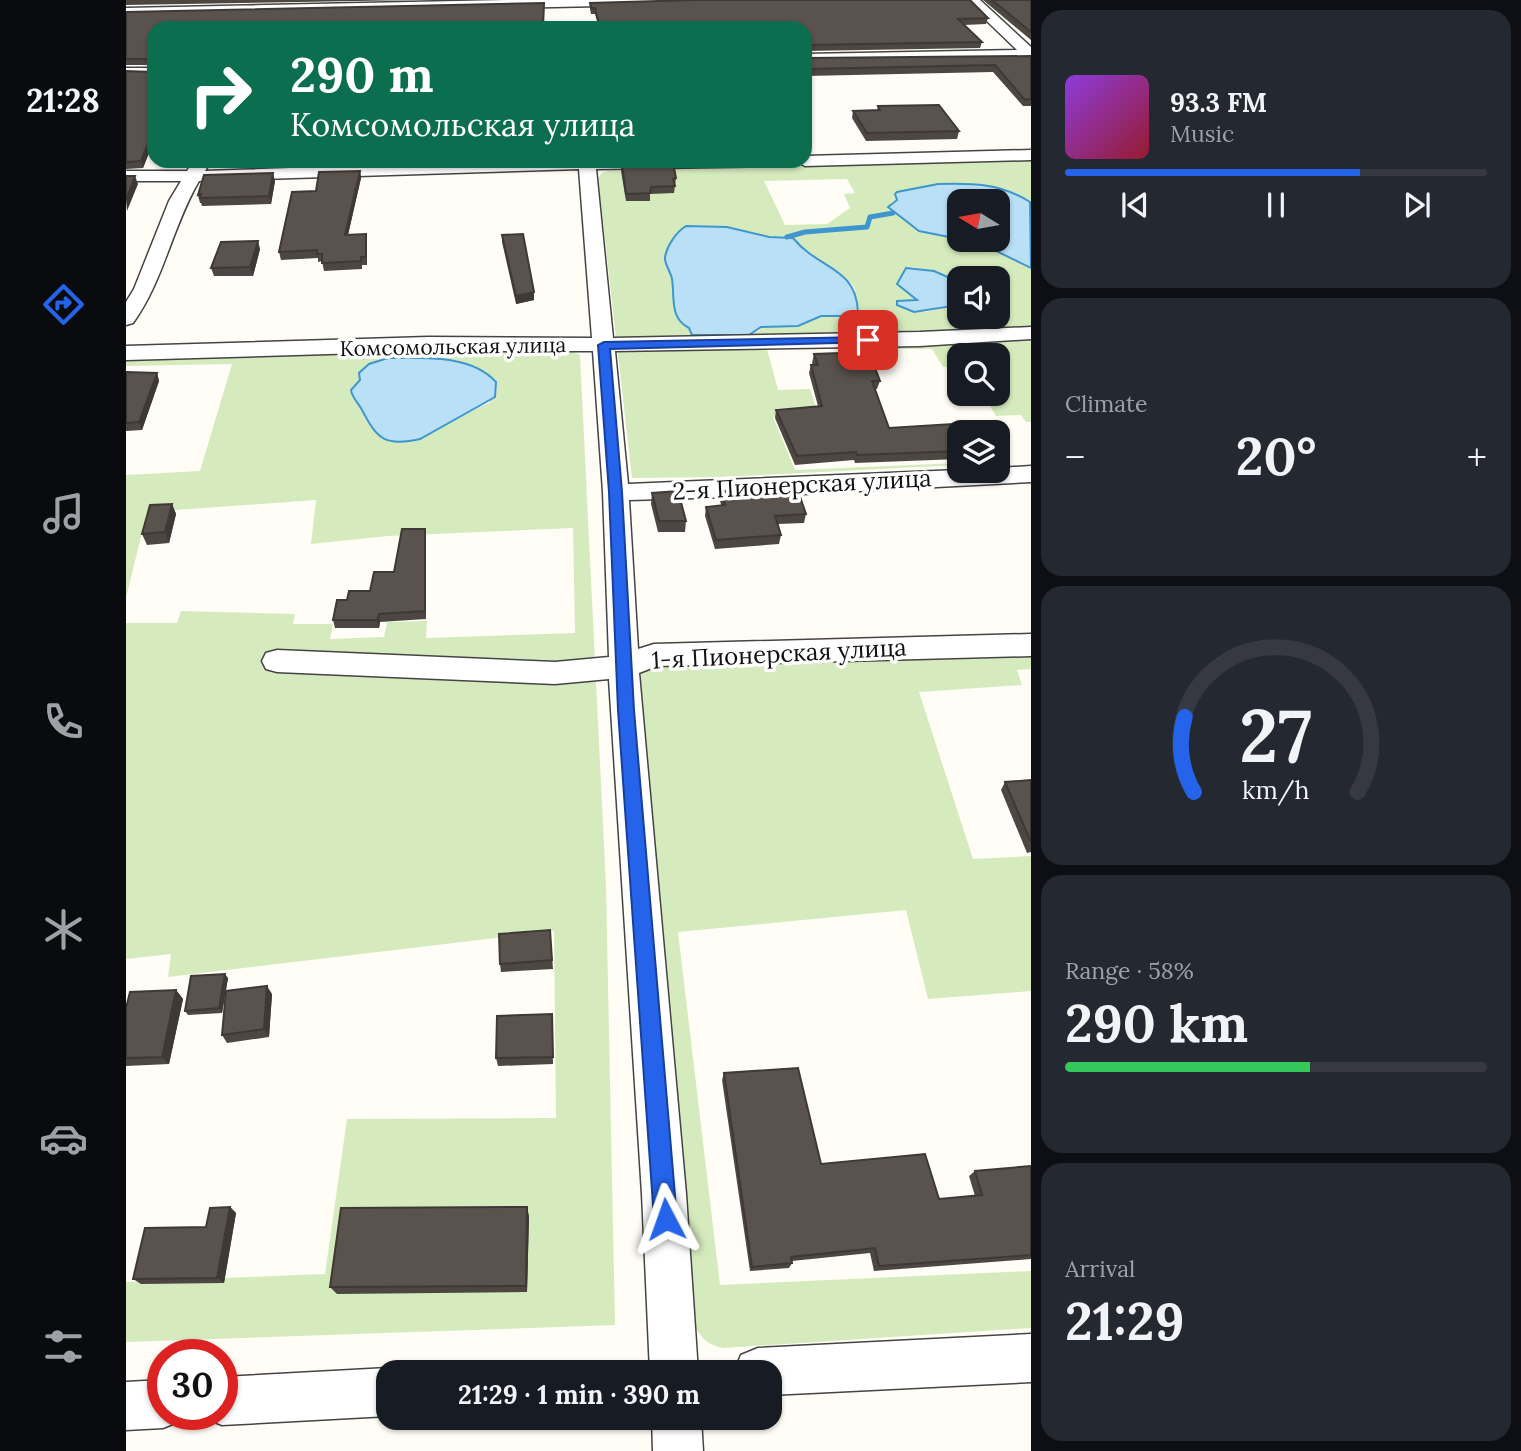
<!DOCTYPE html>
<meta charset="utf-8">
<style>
body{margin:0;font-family:Lora,serif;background:#242831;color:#f1f3f6;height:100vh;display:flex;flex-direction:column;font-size:26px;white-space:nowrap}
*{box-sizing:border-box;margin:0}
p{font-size:23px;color:#9ea1a6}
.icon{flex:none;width:38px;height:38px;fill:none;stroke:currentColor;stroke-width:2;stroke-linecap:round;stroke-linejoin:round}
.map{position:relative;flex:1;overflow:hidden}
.side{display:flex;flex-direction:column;gap:10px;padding:10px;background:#0d0f14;width:490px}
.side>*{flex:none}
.banner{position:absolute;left:21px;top:21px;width:665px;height:147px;border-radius:21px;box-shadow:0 2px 5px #0004;background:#0b6e4f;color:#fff;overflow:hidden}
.needle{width:46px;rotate:281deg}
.fabs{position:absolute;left:821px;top:189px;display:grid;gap:14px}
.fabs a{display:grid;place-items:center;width:63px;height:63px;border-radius:14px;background:#171b24;box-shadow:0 2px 5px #0004;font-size:35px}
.speed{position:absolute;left:21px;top:1339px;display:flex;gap:14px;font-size:35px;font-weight:700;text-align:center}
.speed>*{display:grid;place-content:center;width:91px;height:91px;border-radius:50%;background:#171b24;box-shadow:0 2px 5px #0004;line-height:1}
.speed .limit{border:10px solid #d22;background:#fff;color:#111}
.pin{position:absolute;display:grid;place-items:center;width:60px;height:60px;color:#fff;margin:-30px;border-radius:14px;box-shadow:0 4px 10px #0006}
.me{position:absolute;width:77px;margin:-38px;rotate:356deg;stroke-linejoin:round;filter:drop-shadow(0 0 5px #0008)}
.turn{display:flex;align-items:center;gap:24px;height:147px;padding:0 28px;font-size:32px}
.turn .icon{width:91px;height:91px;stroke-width:2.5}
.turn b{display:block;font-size:49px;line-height:60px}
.big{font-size:52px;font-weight:700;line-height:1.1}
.side .tile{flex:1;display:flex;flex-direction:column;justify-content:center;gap:10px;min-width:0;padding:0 24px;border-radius:21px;background:#242831}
.side .dial{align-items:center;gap:0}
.dial svg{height:182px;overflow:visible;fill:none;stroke:#363941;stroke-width:7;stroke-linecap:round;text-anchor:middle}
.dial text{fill:#f1f3f6;stroke:none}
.song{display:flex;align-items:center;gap:21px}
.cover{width:84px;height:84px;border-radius:10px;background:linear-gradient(135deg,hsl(270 70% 55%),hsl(350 70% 35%))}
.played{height:7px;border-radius:4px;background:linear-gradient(90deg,#2563eb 70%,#363941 70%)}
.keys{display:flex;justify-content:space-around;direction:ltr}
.heat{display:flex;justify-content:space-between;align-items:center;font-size:38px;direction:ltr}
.charge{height:10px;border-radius:5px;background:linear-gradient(90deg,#34c759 58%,#363941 0)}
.trip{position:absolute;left:250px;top:1360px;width:406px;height:70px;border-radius:21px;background:#171b24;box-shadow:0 2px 5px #0004;font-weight:700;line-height:70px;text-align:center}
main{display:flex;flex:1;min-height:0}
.menu{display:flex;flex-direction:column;width:126px;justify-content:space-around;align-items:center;background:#090b0e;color:#9ea1a6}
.menu .icon{width:49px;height:49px}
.menu .current{color:#2563eb}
.menu b{font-size:32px;color:#f1f3f6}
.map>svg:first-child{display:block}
</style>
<main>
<nav class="menu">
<b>21:28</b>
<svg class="icon current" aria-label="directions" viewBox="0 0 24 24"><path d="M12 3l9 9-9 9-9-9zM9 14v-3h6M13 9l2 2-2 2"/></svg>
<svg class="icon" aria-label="music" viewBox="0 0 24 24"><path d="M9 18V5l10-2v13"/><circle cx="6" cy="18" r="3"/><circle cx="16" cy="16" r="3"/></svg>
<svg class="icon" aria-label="phone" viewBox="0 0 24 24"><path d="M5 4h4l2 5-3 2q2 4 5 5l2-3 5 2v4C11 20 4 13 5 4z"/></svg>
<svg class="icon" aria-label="climate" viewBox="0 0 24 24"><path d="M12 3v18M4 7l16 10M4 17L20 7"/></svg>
<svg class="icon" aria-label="car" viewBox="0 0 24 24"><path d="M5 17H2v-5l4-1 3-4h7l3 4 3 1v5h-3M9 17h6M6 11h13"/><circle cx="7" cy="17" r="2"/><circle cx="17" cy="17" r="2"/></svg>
<svg class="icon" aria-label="filters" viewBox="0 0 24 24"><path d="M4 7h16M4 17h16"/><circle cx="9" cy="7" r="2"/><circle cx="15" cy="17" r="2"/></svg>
</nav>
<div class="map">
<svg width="905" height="1451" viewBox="0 0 905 1451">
<rect width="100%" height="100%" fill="#fffdf5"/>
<!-- green -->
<path fill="#d5ebbd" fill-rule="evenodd" d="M 905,158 L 905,203 C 864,176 817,183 771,192 L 771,199 L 764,203 L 792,231 L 860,246 L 905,268 L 905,422 L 900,422 L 895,415 L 870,416 L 862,403 L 839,404 L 833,394 L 872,394 L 872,355 L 833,355 L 833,373 L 830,367 L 817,367 L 806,349 L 641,349 L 652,390 L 684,389 L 692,413 L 647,417 L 669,470 L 833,463 L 833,465 L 599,477 L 506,478 L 472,178 L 476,173 L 494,167 ZM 721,179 L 729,193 L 718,194 L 724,208 L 701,224 L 659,225 L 638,181 ZM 560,226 L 601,227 L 643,237 L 666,238 C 684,259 712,267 729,288 L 723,316 L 695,316 L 672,326 L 635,327 L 633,331 L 607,336 C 577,309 508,266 560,226 ZM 786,267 L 808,271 L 833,282 L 833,278 L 872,278 L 872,317 L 833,317 L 833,305 L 798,312 L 777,300 L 791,300 L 771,284 Z
M 440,348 L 454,355 L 480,886 L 489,1325 L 0,1342 L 0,1282 L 199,1274 L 221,1119 L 430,1118 L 428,931 L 42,977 L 45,954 L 0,959 L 0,623 L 51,623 L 55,611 L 169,614 L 167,624 L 207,624 L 204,639 L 258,637 L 261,622 L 301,621 L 300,638 L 449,633 L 447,528 L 262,536 L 185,544 L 190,500 L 21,512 L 0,598 L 0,475 L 74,471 L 106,364 L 0,366 L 0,359 ZM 262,358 C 297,358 345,354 370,382 L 363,403 C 323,418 263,473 237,414 C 234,405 226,399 225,390 Z
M 905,653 L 905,669 L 891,670 L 896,685 L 793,692 L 847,859 L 905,856 L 905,991 L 802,999 L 780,910 L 552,932 L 594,1285 L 905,1271 L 905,1328 L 597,1348 C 579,1344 575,1337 566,1322 L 512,675 L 524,666 Z"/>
<!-- water -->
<path fill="#b9e0f7" stroke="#3f96cf" stroke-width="2" d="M 812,184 C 846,183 874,183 904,202 L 905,268 L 860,246 L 836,240 L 872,240 L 872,201 L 833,201 L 833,239 L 793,231 L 762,207 L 771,200 L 769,194 L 771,192 Z
M 560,226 L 601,227 L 643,237 L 667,238 C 693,270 730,266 732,312 L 723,316 L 695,316 L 672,326 L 635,327 L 623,335 L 566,335 L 563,328 C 543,318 549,297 546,279 C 545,272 538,264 539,257 C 541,246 550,232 560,226 Z
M 780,268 L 808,271 L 833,282 L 833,305 L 788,312 L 771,305 L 771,301 L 791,300 L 771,284 Z
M 262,358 C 297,358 345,354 370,382 L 369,397 L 294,439 C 259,447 251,439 236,410 C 232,402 226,398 225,390 L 234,380 L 233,373 L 243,364 Z"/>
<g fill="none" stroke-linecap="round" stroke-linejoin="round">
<!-- stream -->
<path stroke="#3f96cf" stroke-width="5" d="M 661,237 L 679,232 L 741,227 L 744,217 L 767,213"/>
<!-- minor casing -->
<g stroke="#444" stroke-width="3">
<path id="minor" d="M 380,0 L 573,0 L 566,4 L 0,16 L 0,8 Z
M 839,0 L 854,0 L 905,47 L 905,59 L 679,62 L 679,54 L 891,50 Z
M 0,68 L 28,68 L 28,76 L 0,76 Z
M 905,150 L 905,160 L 679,166 L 670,161 L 679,161 L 679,156 Z
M 67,161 L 85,161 L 79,171 L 369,161 L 664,161 L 655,166 L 470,169 L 487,338 L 794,332 L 905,327 L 905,339 L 794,346 L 489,351 L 502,484 L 833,470 L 872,471 L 872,468 L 905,466 L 905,482 L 639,496 L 503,500 L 512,649 L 528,644 L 905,634 L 905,656 L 531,666 L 513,673 L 560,1194 L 572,1372 L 524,1372 L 516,1194 L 483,679 L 429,684 L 151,672 L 140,669 L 136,661 L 140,653 L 151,650 L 429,662 L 483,657 L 477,492 L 467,351 L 302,351 L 0,360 L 0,346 L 302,337 L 466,338 L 453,169 L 73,181 C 46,227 38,280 7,323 L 0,325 L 0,302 L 8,289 L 43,201 L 55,181 L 0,181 L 0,171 L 61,171 Z
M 905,1334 L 905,1382 L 644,1395 L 644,1372 L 608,1372 L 615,1355 L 632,1348 Z
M 262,1368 L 272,1372 L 262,1372 L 262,1416 L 96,1425 L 79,1418 L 77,1414 L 96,1414 L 96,1377 Z
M 37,1380 L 37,1414 L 57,1414 L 54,1421 L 37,1428 L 0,1430 L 0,1382 Z
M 526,1418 L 575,1418 L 577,1451 L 527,1451 Z"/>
</g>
<!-- minor -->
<use href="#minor" fill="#fff" fill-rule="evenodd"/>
</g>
<!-- wall -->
<path fill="#4d4742" d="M 0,0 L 289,0 L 0,5 Z
M 857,0 L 905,0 L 905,40 Z
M 567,1 L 862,18 L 860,24 L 838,25 L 856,42 L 854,48 L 679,51 L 679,28 L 473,28 L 469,14 L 465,14 L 464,9 L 464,3 Z
M 0,12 L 28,28 L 28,140 L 17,168 L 0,169 L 0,71 L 26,72 L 28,65 L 0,65 Z
M 679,54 L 680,58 L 905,56 L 905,106 L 897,106 L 867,72 L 679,76 Z
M 752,106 L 833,131 L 831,139 L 740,141 L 726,118 L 727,111 L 751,110 Z
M 83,161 L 153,161 L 152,166 L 85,168 Z
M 195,161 L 240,161 L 239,163 L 196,164 Z
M 496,164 L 550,178 L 548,193 L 524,194 L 524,201 L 500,201 L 495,171 Z
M 234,171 L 235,178 L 222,235 L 241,241 L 241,265 L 236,265 L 236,269 L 198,271 L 196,261 L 192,262 L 192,258 L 155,260 L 153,252 L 190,191 Z
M 149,181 L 145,204 L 76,206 L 75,203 L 74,203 L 72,195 Z
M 376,235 L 408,300 L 390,304 L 376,242 Z
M 134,249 L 127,276 L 88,276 L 85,268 Z
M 688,354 L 754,381 L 751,389 L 749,389 L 763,428 L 833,432 L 833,459 L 729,463 L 728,460 L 669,465 L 649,418 L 650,410 L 692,406 L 683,373 L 685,365 L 687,365 L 686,363 Z
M 0,372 L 31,373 L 33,381 L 16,430 L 0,431 Z
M 595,491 L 680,514 L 678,523 L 652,524 L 655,535 L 653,544 L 589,549 L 579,516 L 580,507 L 595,505 L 594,500 Z
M 526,493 L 560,521 L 559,532 L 532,532 L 525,504 Z
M 46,504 L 50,514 L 43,543 L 21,545 L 16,534 Z
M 300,537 L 300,619 L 254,622 L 253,628 L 209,628 L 207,620 L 221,600 L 244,591 L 268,572 Z
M 905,780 L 905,852 L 901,853 L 875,790 L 879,782 Z
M 424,930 L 427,969 L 375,972 L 374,964 Z
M 102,978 L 96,1013 L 62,1015 L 59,1011 Z
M 50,990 L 57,999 L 43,1064 L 0,1066 L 0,1008 Z
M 146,994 L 143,1037 L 101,1043 L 96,1035 Z
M 426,1014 L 427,1064 L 372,1066 L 370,1058 Z
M 598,1073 L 695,1164 L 813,1199 L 849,1196 L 843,1176 L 849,1171 L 905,1166 L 905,1259 L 748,1271 L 744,1253 L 666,1261 L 666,1263 L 663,1268 L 624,1271 L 596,1080 Z
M 104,1207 L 110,1213 L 98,1283 L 15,1284 L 7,1279 L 80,1227 Z
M 403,1216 L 401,1292 L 211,1294 L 204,1287 Z"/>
<!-- shaded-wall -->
<path fill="#3f3936" d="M 28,127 L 28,140 L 17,168 L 15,161 Z
M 234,171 L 235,178 L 220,243 L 219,235 Z
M 147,173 L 149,181 L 145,204 L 143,196 Z
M 9,176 L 12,184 L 1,211 L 0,200 Z
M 240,234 L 241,241 L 241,265 L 240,257 Z
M 132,241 L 134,249 L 127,276 L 124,267 Z
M 408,292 L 408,300 L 390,304 L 390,296 Z
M 31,373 L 33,381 L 16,430 L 13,422 Z
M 46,504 L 50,514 L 43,543 L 39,532 Z
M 299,529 L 300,537 L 300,619 L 299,611 Z
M 253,614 L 254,622 L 253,628 L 251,620 Z
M 99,974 L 102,978 L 96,1013 L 93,1008 Z
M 141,986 L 146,994 L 143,1037 L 138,1029 Z
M 50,990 L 57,999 L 43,1064 L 36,1057 Z
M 104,1207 L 110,1213 L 98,1283 L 91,1278 Z
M 401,1207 L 403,1216 L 401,1292 L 400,1286 Z"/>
<!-- building -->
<path fill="#5a524d" stroke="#3f3936" stroke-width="2" d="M 567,0 L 844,0 L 862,18 L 832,19 L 856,42 L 680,45 L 679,46 L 679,28 L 474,28 L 469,8 L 465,8 L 464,3 Z
M 866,0 L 905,0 L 905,32 Z
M 418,3 L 417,28 L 28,28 L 28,61 L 26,59 L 0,59 L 0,12 Z
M 679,54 L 680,58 L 905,56 L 905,99 L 899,100 L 869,65 L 679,69 Z
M 28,64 L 28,127 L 15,161 L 0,162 L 0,71 L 26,72 Z
M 813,105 L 833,131 L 741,133 L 727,111 L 754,110 L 752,106 Z
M 547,163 L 550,178 L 547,179 L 549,186 L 525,187 L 524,193 L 500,194 L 496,164 Z
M 234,171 L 219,235 L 240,234 L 240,257 L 235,257 L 235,261 L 196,263 L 196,254 L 191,254 L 191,250 L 153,252 L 166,192 L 190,191 L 193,172 Z
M 147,173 L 143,196 L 74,198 L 75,194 L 72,195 L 78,175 Z
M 0,176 L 9,176 L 0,200 Z
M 397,234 L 408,292 L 390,296 L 376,235 Z
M 132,241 L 124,267 L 85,268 L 95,242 Z
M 743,352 L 754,381 L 746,381 L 763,428 L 859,422 L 865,432 L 833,432 L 833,451 L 731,455 L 730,452 L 671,456 L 650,410 L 696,406 L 685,365 L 692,365 L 688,354 Z
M 0,372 L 31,373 L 13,422 L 0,423 Z
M 671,488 L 680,514 L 649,516 L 655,535 L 590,540 L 580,507 L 599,505 L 595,491 Z
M 552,491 L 560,521 L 533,521 L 526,493 Z
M 46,504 L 39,532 L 16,534 L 24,505 Z
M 276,529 L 299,529 L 299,611 L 253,614 L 251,620 L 207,620 L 211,600 L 221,600 L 223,591 L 244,591 L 248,572 L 268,572 Z
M 905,780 L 905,842 L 879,782 Z
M 424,930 L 426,960 L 374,964 L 373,934 Z
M 99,974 L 93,1008 L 59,1011 L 65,976 Z
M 141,986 L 138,1029 L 96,1035 L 100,991 Z
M 50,990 L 36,1057 L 0,1058 L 0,1008 L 4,992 Z
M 426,1014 L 427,1057 L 370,1058 L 371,1016 Z
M 672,1068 L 695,1164 L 799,1154 L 813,1199 L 856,1195 L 849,1171 L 905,1166 L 905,1255 L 753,1266 L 749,1248 L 665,1257 L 666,1263 L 626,1267 L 598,1073 Z
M 104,1207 L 91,1278 L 7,1279 L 19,1228 L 80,1227 L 84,1208 Z
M 401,1207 L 400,1286 L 204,1287 L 215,1208 Z"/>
<!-- route -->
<path fill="#2563eb" stroke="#184099" stroke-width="2" d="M 742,337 L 746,338 L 746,342 L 484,349 L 496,492 L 508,710 L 551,1219 L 547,1227 L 540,1230 L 532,1227 L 528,1219 L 492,710 L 483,492 L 472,345 L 478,342 Z"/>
<g text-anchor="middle" stroke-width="7" stroke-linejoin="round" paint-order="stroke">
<!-- far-street labels -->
<g font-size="21" fill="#111" stroke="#fff">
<text transform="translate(327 347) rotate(-1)" y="7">Комсомольская улица</text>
</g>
<!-- street labels -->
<g font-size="24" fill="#111" stroke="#fff">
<text transform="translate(676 485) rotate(-3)" y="8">2-я Пионерская улица</text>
<text transform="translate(653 654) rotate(-3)" y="8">1-я Пионерская улица</text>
</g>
</g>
</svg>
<div class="fabs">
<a><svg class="needle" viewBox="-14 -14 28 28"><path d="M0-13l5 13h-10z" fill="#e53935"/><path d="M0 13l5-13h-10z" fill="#9ea1a6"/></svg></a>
<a><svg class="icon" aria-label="sound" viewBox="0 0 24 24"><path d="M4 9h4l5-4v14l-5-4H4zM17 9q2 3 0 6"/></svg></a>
<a><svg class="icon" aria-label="search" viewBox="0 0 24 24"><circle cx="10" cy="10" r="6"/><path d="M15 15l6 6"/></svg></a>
<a><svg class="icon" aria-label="layers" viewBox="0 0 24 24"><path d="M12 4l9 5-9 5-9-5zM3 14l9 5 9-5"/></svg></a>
</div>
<div class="speed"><div class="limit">30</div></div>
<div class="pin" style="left:742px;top:340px;background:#d93025"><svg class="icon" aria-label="arrive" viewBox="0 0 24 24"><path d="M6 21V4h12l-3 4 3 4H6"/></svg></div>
<svg class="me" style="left:540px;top:1219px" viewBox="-20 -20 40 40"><path d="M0-17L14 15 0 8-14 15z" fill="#2563eb" stroke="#fff" stroke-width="4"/></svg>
<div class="trip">21:29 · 1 min · 390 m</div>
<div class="banner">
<div class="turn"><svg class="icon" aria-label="right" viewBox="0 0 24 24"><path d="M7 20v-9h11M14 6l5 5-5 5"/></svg><div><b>290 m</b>Комсомольская улица</div></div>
</div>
</div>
<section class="side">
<div class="tile">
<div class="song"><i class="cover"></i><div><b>93.3 FM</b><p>Music</p></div></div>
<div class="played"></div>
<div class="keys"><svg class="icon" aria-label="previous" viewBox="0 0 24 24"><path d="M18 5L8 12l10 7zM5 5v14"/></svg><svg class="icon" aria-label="pause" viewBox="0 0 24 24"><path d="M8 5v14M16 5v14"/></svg><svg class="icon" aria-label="next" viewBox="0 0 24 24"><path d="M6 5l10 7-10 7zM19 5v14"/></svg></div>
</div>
<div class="tile"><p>Climate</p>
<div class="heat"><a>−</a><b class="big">20°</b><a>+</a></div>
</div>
<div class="tile dial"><svg viewBox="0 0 100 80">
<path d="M14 69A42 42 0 1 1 86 69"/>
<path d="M14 69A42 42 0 0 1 10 36" stroke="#2563eb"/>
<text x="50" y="56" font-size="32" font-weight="700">27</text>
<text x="50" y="72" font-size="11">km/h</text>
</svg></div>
<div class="tile"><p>Range · 58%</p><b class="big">290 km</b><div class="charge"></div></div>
<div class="tile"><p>Arrival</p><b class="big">21:29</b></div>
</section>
</main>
